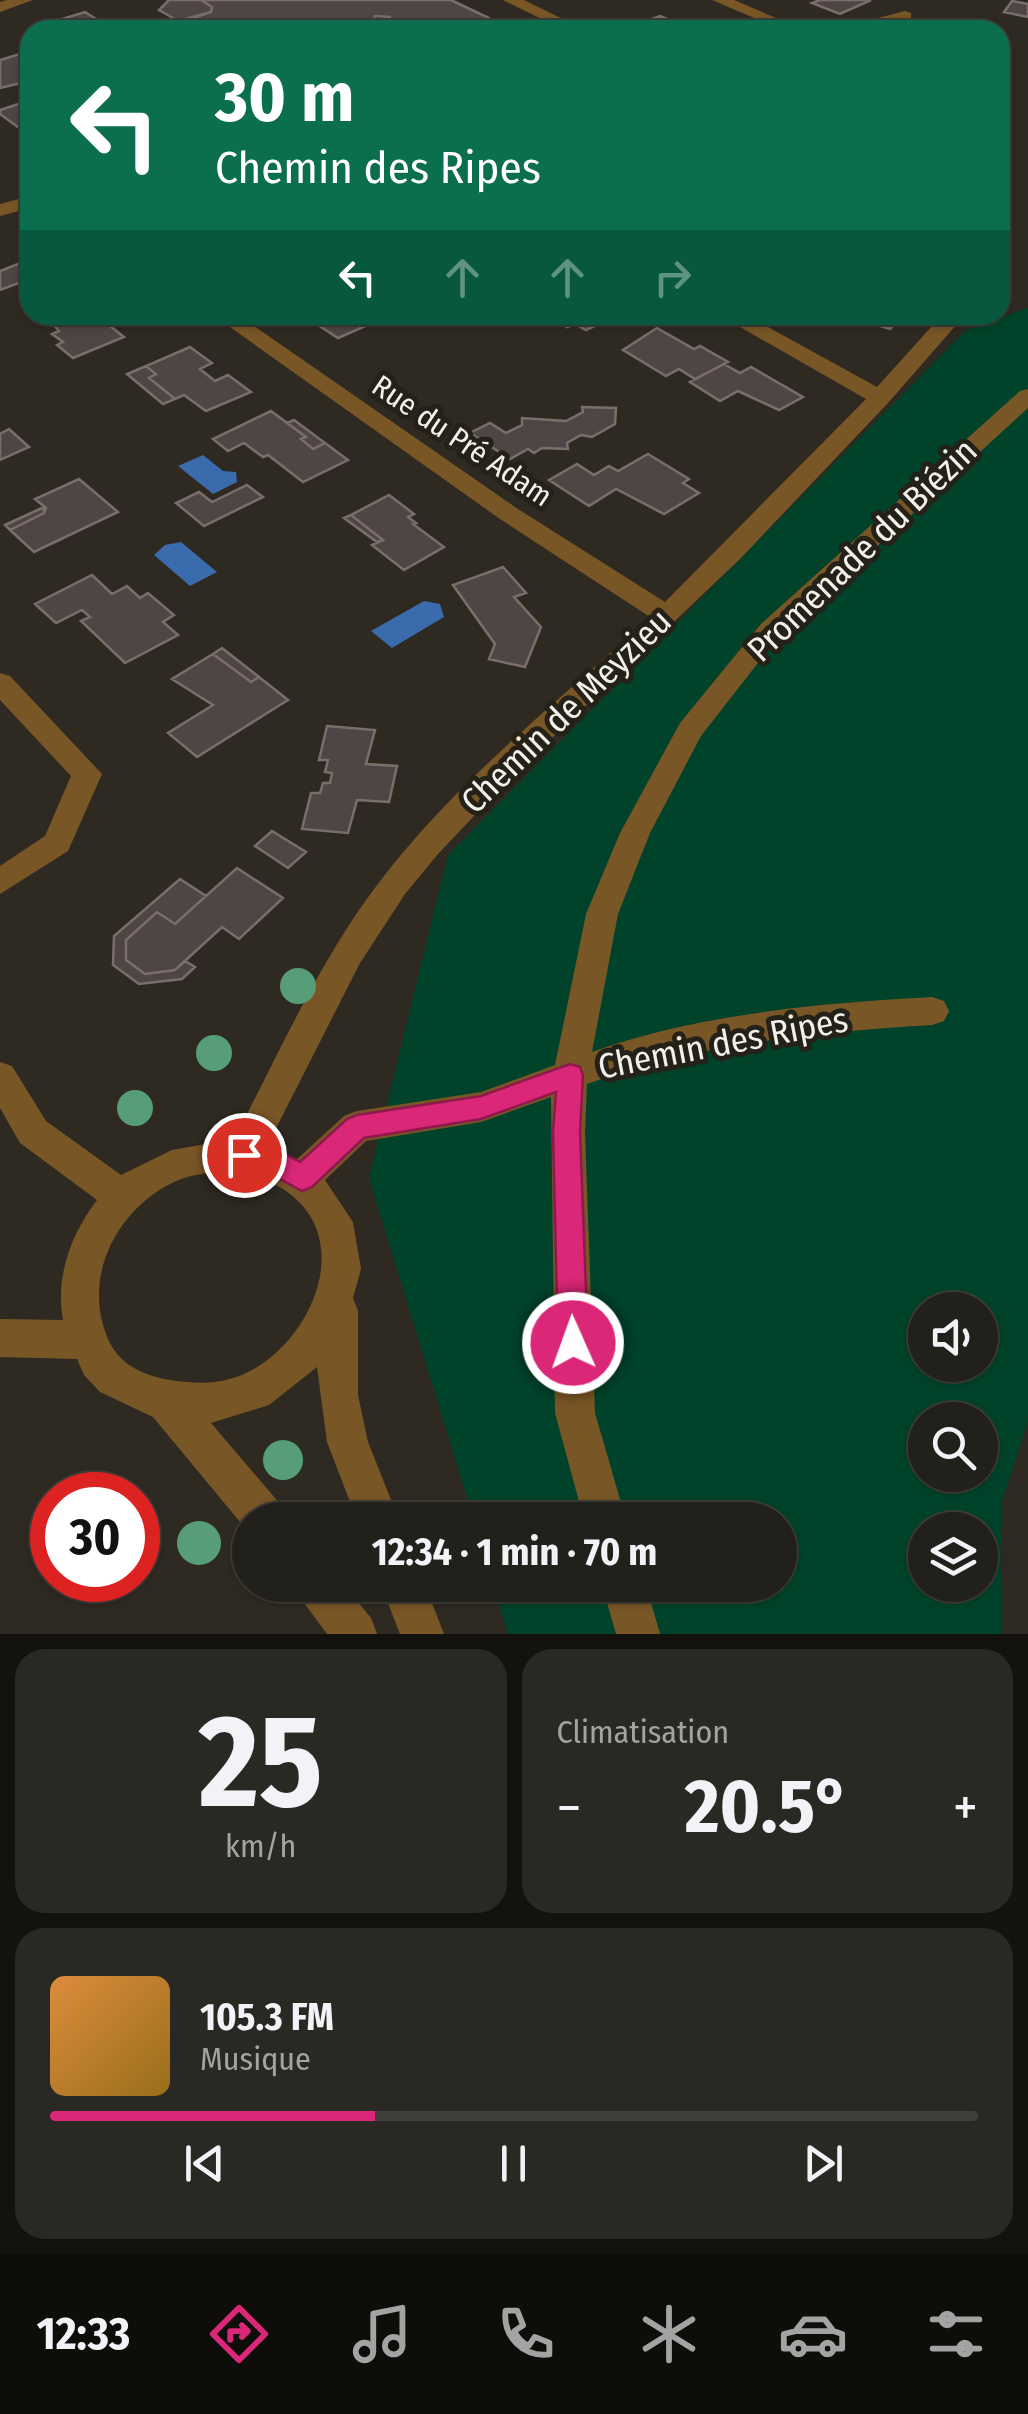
<!DOCTYPE html>
<html lang="fr">
<meta charset="utf-8">
<style>
body{margin:0;font-family:"Fira Sans Condensed",sans-serif;background:#2a2823;color:#f1f3f6;height:100vh;display:flex;flex-direction:column;font-size:38px;white-space:nowrap}
*{box-sizing:border-box;margin:0}
p{font-size:32px;color:#a2a3a2}
.icon{flex:none;width:55px;height:55px;fill:none;stroke:currentColor;stroke-width:2;stroke-linecap:round;stroke-linejoin:round}
.map{position:relative;height:1634px;overflow:hidden}
.side{display:flex;flex-direction:column;gap:15px;padding:15px;background:#13120e;flex:1}
.side>*{flex:none}
.guide{position:absolute;left:20px;top:20px;width:990px;height:305px;border-radius:30px;box-shadow:0 2px 8px #0004,0 0 0 2px #3f3e39;background:#0b6e4f;color:#fff;overflow:hidden}
.fabs{position:absolute;left:908px;top:1292px;display:grid;gap:20px}
.fabs a{display:grid;place-items:center;width:90px;height:90px;border-radius:50%;background:#22201a;box-shadow:0 2px 8px #0004,0 0 0 2px #3f3e39;font-size:50px}
.speed{position:absolute;left:30px;top:1472px;display:flex;gap:20px;font-size:50px;font-weight:700;text-align:center}
.speed>*{display:grid;place-content:center;width:130px;height:130px;border-radius:50%;background:#22201a;box-shadow:0 2px 8px #0004,0 0 0 2px #3f3e39;line-height:1}
.speed .limit{border:15px solid #d22;background:#fff;color:#111}
.pin{position:absolute;display:grid;place-items:center;width:85px;height:85px;color:#fff;margin:-42px;border:5px solid #fff;border-radius:50%;box-shadow:0 2px 10px #0007}
.me{position:absolute;width:110px;margin:-55px;rotate:358deg;stroke-linejoin:round;filter:drop-shadow(0 0 8px #0008)}
.turn{display:flex;align-items:center;gap:35px;height:210px;padding:0 30px;font-size:45px}
.turn .icon{width:130px;height:130px;stroke-width:2.5}
.turn b{display:block;font-size:70px;line-height:85px}
.lanes{display:flex;align-items:center;height:95px;padding:0 30px;background:#0003;justify-content:center;gap:50px;direction:ltr}
.lanes .off{opacity:.35}
.big{font-size:75px;font-weight:700;line-height:1.1}
.side .card{flex:1;display:flex;flex-direction:column;justify-content:center;gap:15px;min-width:0;padding:0 35px;border-radius:30px;background:#2a2823}
.side .dial{align-items:center;gap:0}
.dial b{font-size:130px;line-height:1}
.song{display:flex;align-items:center;gap:30px}
.cover{width:120px;height:120px;border-radius:15px;background:linear-gradient(135deg,hsl(30 70% 55%),hsl(40 70% 35%))}
.played{height:10px;border-radius:5px;background:linear-gradient(90deg,#db2777 35%,#3f3e39 35%)}
.keys{display:flex;justify-content:space-around;direction:ltr}
.heat{display:flex;justify-content:space-between;align-items:center;font-size:55px;direction:ltr}
.side .tiles{flex:1;display:grid;gap:15px;grid-template-columns:1fr 1fr}
.card:last-child{grid-column:span 2}
.trip{position:absolute;left:232px;top:1502px;width:565px;height:100px;border-radius:50px;background:#22201a;box-shadow:0 2px 8px #0004,0 0 0 2px #3f3e39;font-weight:700;line-height:100px;text-align:center}
.dock{display:flex;height:160px;justify-content:space-around;align-items:center;background:#0e0d0a;color:#a2a3a2}
.dock .icon{width:70px;height:70px}
.dock .selected{color:#db2777}
.dock b{font-size:45px;color:#f1f3f6}
.map>svg:first-child{display:block}
</style>
<div class="map">
<svg width="1028" height="1634" viewBox="0 0 1028 1634">
<rect width="100%" height="100%" fill="#2e2a22"/>
<!-- green -->
<path fill="#00432a" fill-rule="evenodd" d="M 1028,308 L 1028,1421 L 1001,1505 L 1001,1634 L 508,1634 L 493,1585 L 780,1585 L 780,1520 L 474,1520 L 369,1178 L 448,855 L 966,330 ZM 925,1310 L 980,1310 L 980,1365 L 925,1365 ZM 925,1420 L 980,1420 L 980,1475 L 925,1475 ZM 925,1530 L 980,1530 L 980,1585 L 925,1585 Z"/>
<!-- water -->
<path fill="#3a6bad" d="M 203,455 L 223,471 L 236,472 L 237,482 L 213,494 L 178,466 Z
M 181,542 L 217,572 L 190,586 L 154,555 L 165,545 Z
M 424,601 L 440,604 L 444,617 L 392,648 L 371,631 Z"/>
<!-- building -->
<path fill="#504545" stroke="#7a6e6d" stroke-width="2.5" d="M 201,0 L 451,0 L 489,18 L 488,24 L 471,30 L 403,30 L 389,23 L 390,17 L 375,16 L 372,23 L 278,20 L 258,26 L 264,30 L 206,30 L 187,20 L 211,12 L 212,7 Z
M 201,0 L 212,7 L 211,12 L 178,21 L 159,10 L 169,0 Z
M 820,0 L 871,0 L 840,14 L 812,3 Z
M 1012,1 L 1028,4 L 1028,17 L 1004,12 Z
M 85,12 L 114,30 L 29,29 Z
M 660,16 L 693,30 L 651,30 L 637,24 Z
M 30,51 L 30,81 L 0,88 L 0,60 Z
M 30,100 L 30,131 L 26,133 L 0,114 L 0,110 Z
M 23,262 L 30,267 L 30,279 L 0,290 L 0,271 Z
M 45,315 L 96,315 L 124,337 L 73,358 L 57,345 L 63,342 L 52,334 L 59,331 Z
M 335,315 L 370,315 L 361,319 L 368,325 L 338,338 L 318,325 L 338,317 Z
M 547,315 L 618,315 L 586,330 L 575,324 L 567,327 Z
M 845,315 L 903,315 L 890,329 Z
M 657,328 L 694,349 L 700,346 L 728,362 L 695,379 L 679,369 L 666,376 L 623,350 Z
M 190,347 L 212,363 L 200,369 L 215,381 L 228,375 L 251,392 L 206,411 L 184,395 L 175,399 L 149,378 L 156,374 L 146,366 Z
M 724,364 L 740,373 L 751,367 L 803,397 L 779,410 L 738,391 L 720,401 L 690,382 Z
M 146,366 L 156,374 L 149,378 L 175,399 L 163,404 L 127,374 Z
M 582,407 L 616,408 L 615,424 L 592,437 L 581,435 L 567,443 L 568,449 L 542,448 L 534,453 L 528,449 L 510,459 L 470,433 L 490,423 L 506,433 L 522,425 L 522,418 L 566,421 L 583,412 Z
M 271,411 L 306,437 L 301,439 L 313,449 L 325,443 L 348,460 L 303,482 L 268,455 L 263,457 L 244,443 L 228,451 L 213,439 Z
M 294,420 L 325,443 L 313,449 L 301,439 L 306,437 L 287,423 Z
M 9,429 L 29,447 L 0,460 L 0,434 Z
M 648,454 L 689,479 L 683,483 L 699,493 L 664,514 L 616,489 L 589,506 L 549,480 L 577,464 L 594,475 L 609,466 L 618,471 Z
M 79,479 L 118,512 L 34,552 L 10,530 L 44,513 L 46,508 L 35,499 Z
M 247,485 L 263,497 L 204,526 L 176,503 L 199,492 L 212,502 Z
M 389,495 L 414,514 L 408,517 L 416,523 L 413,524 L 444,547 L 404,570 L 372,545 L 383,540 L 351,515 Z
M 44,507 L 44,513 L 10,530 L 5,525 Z
M 351,515 L 383,540 L 377,542 L 344,518 Z
M 503,567 L 526,593 L 514,597 L 541,627 L 525,667 L 489,659 L 495,644 L 453,585 Z
M 92,575 L 112,594 L 127,586 L 140,598 L 148,593 L 174,615 L 163,622 L 178,635 L 125,663 L 81,621 L 90,617 L 82,610 L 56,623 L 35,604 Z
M 222,648 L 259,677 L 251,682 L 213,654 Z
M 213,654 L 251,682 L 259,677 L 288,700 L 197,757 L 168,733 L 213,705 L 172,679 Z
M 327,726 L 375,730 L 366,764 L 397,766 L 389,802 L 357,800 L 348,833 L 302,829 L 311,793 L 320,793 L 323,783 L 330,783 L 332,773 L 325,772 L 328,760 L 319,760 Z
M 272,831 L 306,852 L 288,868 L 255,846 Z
M 237,868 L 283,898 L 239,939 L 222,927 L 175,970 L 145,974 L 126,960 L 126,940 L 157,912 L 175,924 Z
M 180,879 L 206,896 L 175,924 L 157,912 L 126,940 L 126,960 L 145,974 L 175,970 L 185,961 L 195,967 L 182,979 L 139,984 L 113,965 L 114,936 Z"/>
<g fill="none" stroke-linecap="round" stroke-linejoin="round">
<!-- minor -->
<path fill="#795626" fill-rule="evenodd" d="M 7,0 L 33,0 L 0,12 L 0,2 Z
M 503,0 L 524,0 L 585,30 L 564,30 Z
M 712,0 L 734,0 L 804,30 L 782,30 Z
M 905,11 L 911,13 L 911,19 L 863,30 L 832,30 Z
M 30,196 L 30,208 L 0,216 L 0,204 Z
M 213,315 L 238,315 L 518,509 L 665,602 L 866,399 L 719,315 L 746,315 L 877,387 L 942,315 L 965,315 L 888,403 L 741,558 L 511,777 L 438,854 L 405,894 L 360,963 L 266,1148 L 295,1161 L 344,1116 L 357,1111 L 481,1092 L 555,1065 L 586,914 L 620,833 L 680,723 L 761,624 L 1020,391 L 1028,389 L 1028,408 L 779,636 L 701,736 L 650,833 L 618,914 L 592,1052 C 698,1014 820,1003 932,997 L 944,1001 L 949,1011 L 944,1021 L 932,1025 C 816,1032 696,1044 587,1084 L 585,1132 L 595,1413 L 626,1520 L 584,1520 L 555,1413 L 551,1097 L 481,1122 L 366,1141 L 325,1180 L 353,1222 L 361,1269 L 353,1298 L 358,1311 L 358,1395 L 368,1442 L 399,1520 L 357,1520 L 327,1442 L 317,1367 L 269,1405 L 211,1423 L 281,1505 L 287,1520 L 250,1520 L 250,1534 L 153,1417 L 100,1392 L 84,1375 L 77,1359 L 0,1357 L 0,1319 L 63,1320 C 55,1277 71,1234 97,1200 L 20,1143 L 0,1108 L 0,1062 L 12,1066 L 46,1121 L 121,1175 L 172,1150 L 234,1139 C 281,1050 321,956 384,876 C 460,778 559,701 650,617 L 500,519 ZM 242,1171 C 257,1178 278,1184 290,1194 C 356,1245 308,1346 244,1374 C 219,1385 196,1384 170,1380 C 141,1375 116,1363 106,1334 C 83,1273 119,1208 174,1182 C 194,1172 220,1172 242,1171 Z
M 0,673 L 10,676 L 102,774 L 68,851 L 0,894 L 0,866 L 45,836 L 71,776 L 0,700 Z
M 295,1585 L 344,1585 L 371,1618 L 377,1634 L 327,1634 L 302,1600 Z
M 381,1585 L 425,1585 L 444,1634 L 400,1634 Z
M 602,1585 L 646,1585 L 660,1634 L 616,1634 Z"/>
</g>
<!-- trees -->
<g fill="#579e78">
<circle cx="298" cy="986" r="18"/>
<circle cx="214" cy="1053" r="18"/>
<circle cx="135" cy="1108" r="18"/>
<circle cx="283" cy="1460" r="20"/>
<circle cx="199" cy="1543" r="22"/>
</g>
<!-- route -->
<path fill="#db2777" stroke="#8e194d" stroke-width="2.5" d="M 570,1064 L 580,1067 L 583,1075 L 580,1132 L 588,1343 L 584,1353 L 573,1358 L 562,1353 L 558,1343 L 553,1132 L 556,1092 L 481,1119 L 364,1138 L 312,1187 L 302,1191 L 269,1173 L 234,1163 L 230,1155 L 234,1146 C 255,1138 282,1152 300,1162 L 347,1119 L 357,1115 L 481,1096 Z"/>
<g text-anchor="middle" stroke-width="10" stroke-linejoin="round" paint-order="stroke">
<!-- far-street labels -->
<g font-size="30" fill="#f3f0eb" stroke="#242118">
<text transform="translate(462 441) rotate(34)" y="10">Rue du Pré Adam</text>
</g>
<!-- street labels -->
<g font-size="35" fill="#f3f0eb" stroke="#242118">
<text transform="translate(862 550) rotate(-44)" y="12">Promenade du Biézin</text>
<text transform="translate(566 711) rotate(-44)" y="12">Chemin de Meyzieu</text>
<text transform="translate(723 1043) rotate(-11)" y="12">Chemin des Ripes</text>
</g>
</g>
</svg>
<div class="fabs">
<a><svg class="icon" aria-label="sound" viewBox="0 0 24 24"><path d="M4 9h4l5-4v14l-5-4H4zM17 9q2 3 0 6"/></svg></a>
<a><svg class="icon" aria-label="search" viewBox="0 0 24 24"><circle cx="10" cy="10" r="6"/><path d="M15 15l6 6"/></svg></a>
<a><svg class="icon" aria-label="layers" viewBox="0 0 24 24"><path d="M12 4l9 5-9 5-9-5zM3 14l9 5 9-5"/></svg></a>
</div>
<div class="speed"><div class="limit">30</div></div>
<div class="pin" style="left:244px;top:1155px;background:#d93025"><svg class="icon" aria-label="arrive" viewBox="0 0 24 24"><path d="M6 21V4h12l-3 4 3 4H6"/></svg></div>
<svg class="me" style="left:573px;top:1343px" viewBox="-20 -20 40 40"><circle r="17" fill="#db2777" stroke="#fff" stroke-width="3"/><path d="M0-11L8 9 0 5-8 9z" fill="#fff"/></svg>
<div class="trip">12:34 · 1 min · 70 m</div>
<div class="guide">
<div class="turn"><svg class="icon" aria-label="left" viewBox="0 0 24 24"><path d="M17 20v-9H6M10 6l-5 5 5 5"/></svg><div><b>30 m</b>Chemin des Ripes</div></div>
<div class="lanes"><svg class="icon" aria-label="left" viewBox="0 0 24 24"><path d="M17 20v-9H6M10 6l-5 5 5 5"/></svg><svg class="icon off" aria-label="ahead" viewBox="0 0 24 24"><path d="M12 20V5M6 11l6-6 6 6"/></svg><svg class="icon off" aria-label="ahead" viewBox="0 0 24 24"><path d="M12 20V5M6 11l6-6 6 6"/></svg><svg class="icon off" aria-label="right" viewBox="0 0 24 24"><path d="M7 20v-9h11M14 6l5 5-5 5"/></svg></div>
</div>
</div>
<section class="side">
<div class="tiles">
<div class="card dial"><b>25</b><p>km/h</p></div>
<div class="card"><p>Climatisation</p>
<div class="heat"><a>−</a><b class="big">20.5°</b><a>+</a></div>
</div>
<div class="card">
<div class="song"><i class="cover"></i><div><b>105.3 FM</b><p>Musique</p></div></div>
<div class="played"></div>
<div class="keys"><svg class="icon" aria-label="previous" viewBox="0 0 24 24"><path d="M18 5L8 12l10 7zM5 5v14"/></svg><svg class="icon" aria-label="pause" viewBox="0 0 24 24"><path d="M8 5v14M16 5v14"/></svg><svg class="icon" aria-label="next" viewBox="0 0 24 24"><path d="M6 5l10 7-10 7zM19 5v14"/></svg></div>
</div>
</div>
</section>
<nav class="dock">
<b>12:33</b>
<svg class="icon selected" aria-label="directions" viewBox="0 0 24 24"><path d="M12 3l9 9-9 9-9-9zM9 14v-3h6M13 9l2 2-2 2"/></svg>
<svg class="icon" aria-label="music" viewBox="0 0 24 24"><path d="M9 18V5l10-2v13"/><circle cx="6" cy="18" r="3"/><circle cx="16" cy="16" r="3"/></svg>
<svg class="icon" aria-label="phone" viewBox="0 0 24 24"><path d="M5 4h4l2 5-3 2q2 4 5 5l2-3 5 2v4C11 20 4 13 5 4z"/></svg>
<svg class="icon" aria-label="climate" viewBox="0 0 24 24"><path d="M12 3v18M4 7l16 10M4 17L20 7"/></svg>
<svg class="icon" aria-label="car" viewBox="0 0 24 24"><path d="M5 17H2v-5l4-1 3-4h7l3 4 3 1v5h-3M9 17h6M6 11h13"/><circle cx="7" cy="17" r="2"/><circle cx="17" cy="17" r="2"/></svg>
<svg class="icon" aria-label="filters" viewBox="0 0 24 24"><path d="M4 7h16M4 17h16"/><circle cx="9" cy="7" r="2"/><circle cx="15" cy="17" r="2"/></svg>
</nav>
